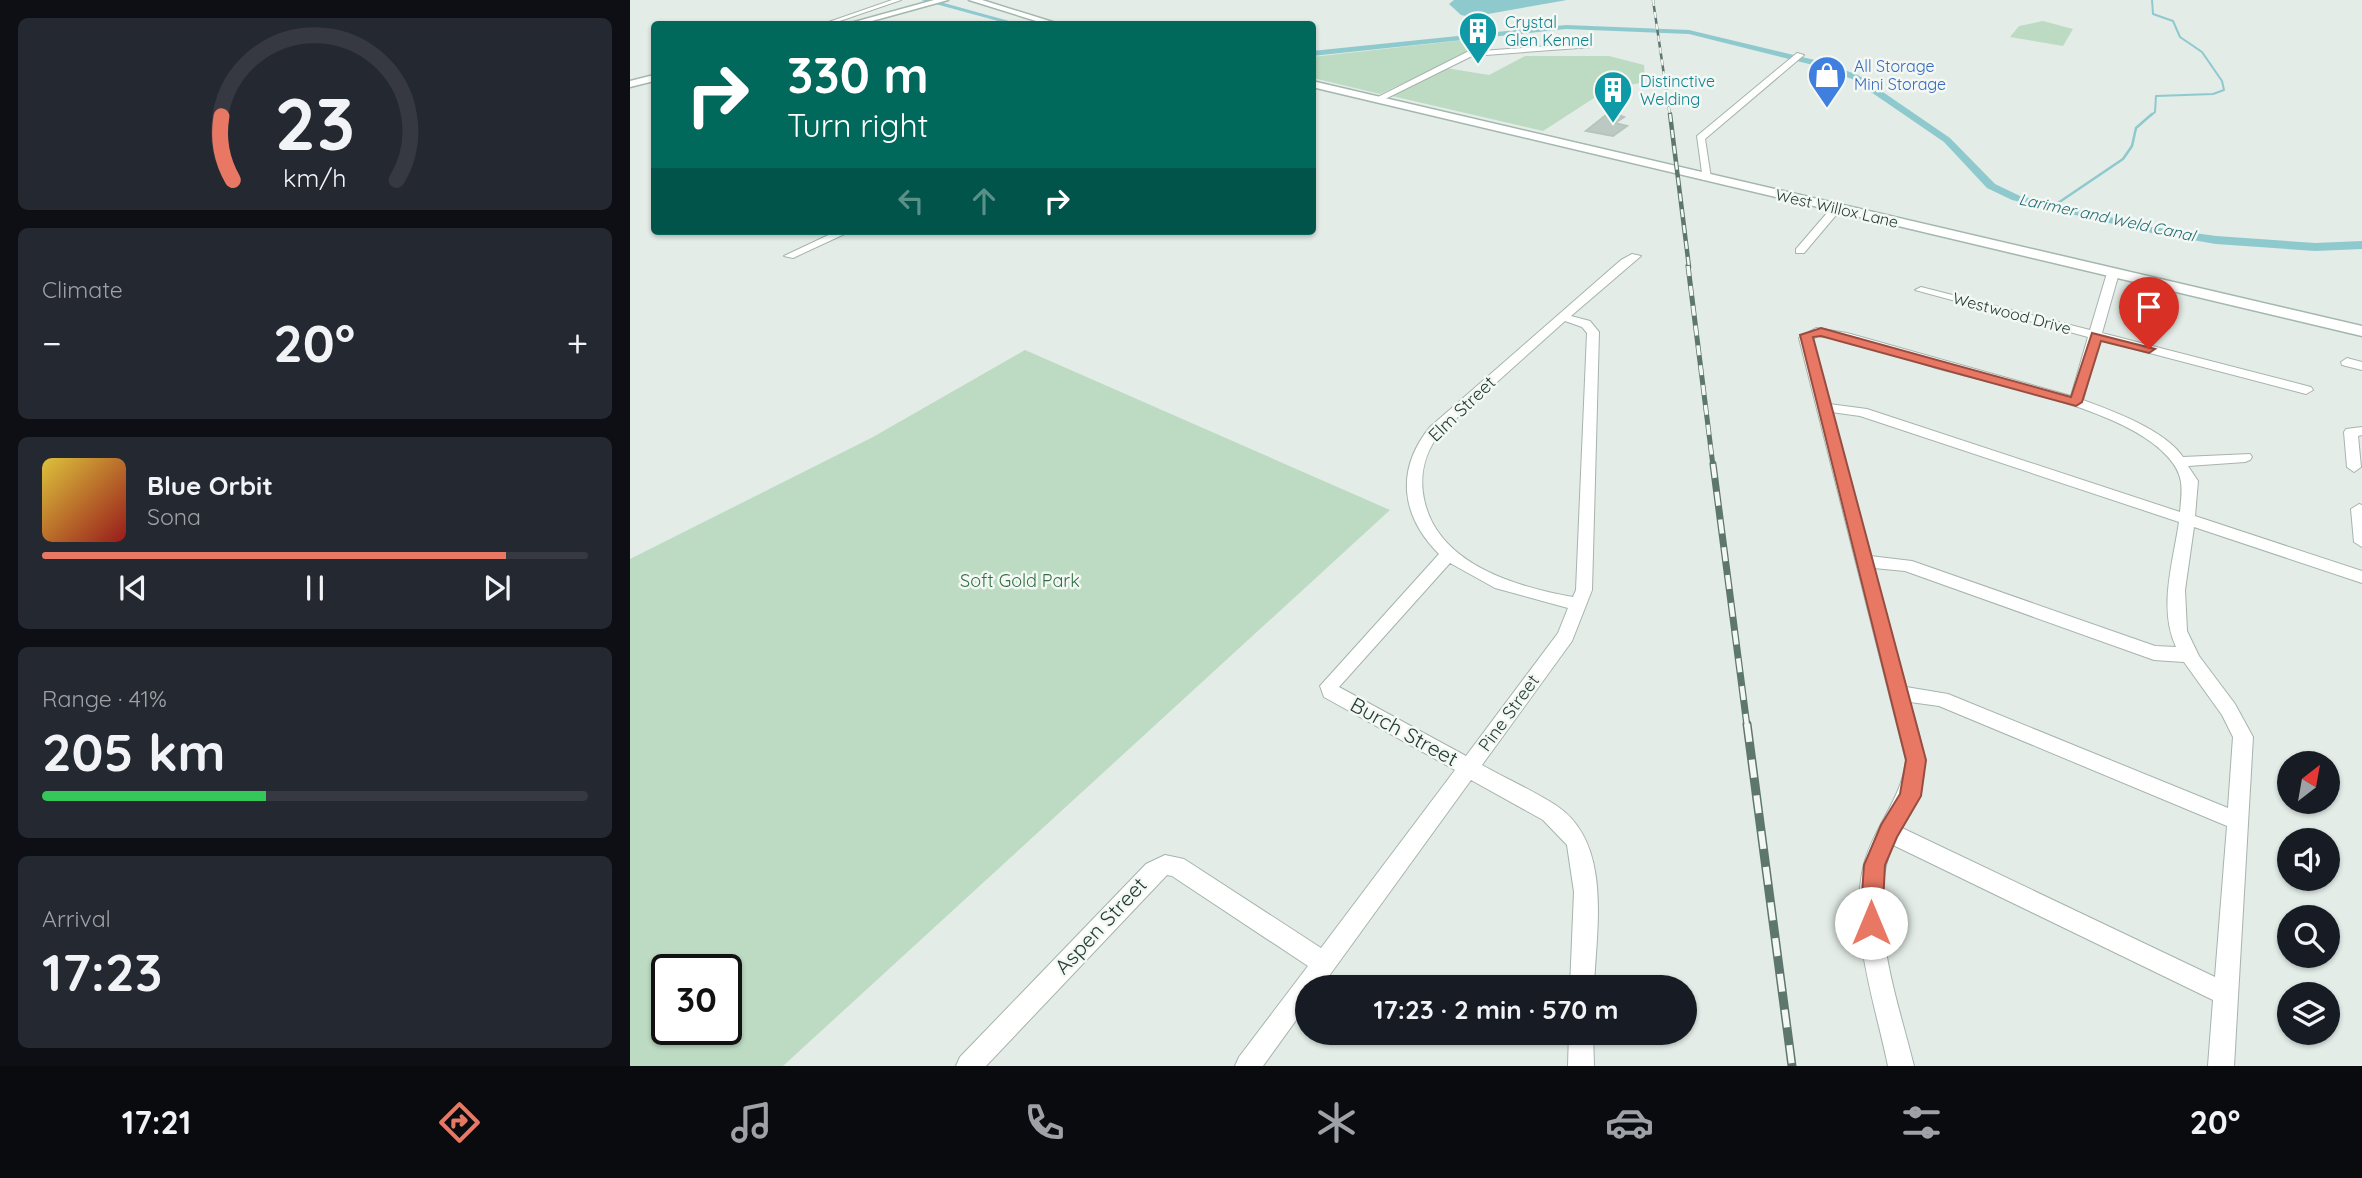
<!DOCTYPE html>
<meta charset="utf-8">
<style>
body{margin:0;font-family:Quicksand,sans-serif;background:#242831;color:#f1f3f6;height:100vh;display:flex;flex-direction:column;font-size:26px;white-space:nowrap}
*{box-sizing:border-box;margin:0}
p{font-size:23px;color:#9ea1a6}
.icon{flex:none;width:38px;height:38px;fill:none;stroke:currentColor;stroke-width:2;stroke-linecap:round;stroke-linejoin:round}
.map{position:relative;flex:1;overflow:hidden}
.panel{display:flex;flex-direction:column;gap:18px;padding:18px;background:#0d0f14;width:630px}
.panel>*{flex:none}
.hud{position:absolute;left:21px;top:21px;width:665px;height:214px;border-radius:7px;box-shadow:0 2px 5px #0004;background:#00695c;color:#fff;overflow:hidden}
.needle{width:46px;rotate:31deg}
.fabs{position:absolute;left:1647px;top:751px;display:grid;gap:14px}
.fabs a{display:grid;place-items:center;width:63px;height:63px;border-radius:50%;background:#171b24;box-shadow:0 2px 5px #0004;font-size:35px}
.speed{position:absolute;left:21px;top:954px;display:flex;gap:14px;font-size:35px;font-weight:700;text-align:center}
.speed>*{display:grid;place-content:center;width:91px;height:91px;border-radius:50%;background:#171b24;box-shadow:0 2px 5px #0004;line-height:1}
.speed .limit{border:4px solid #111;border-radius:10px;background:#fff;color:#111}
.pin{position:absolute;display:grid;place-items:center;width:60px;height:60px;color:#fff;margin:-72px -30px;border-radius:50% 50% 50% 0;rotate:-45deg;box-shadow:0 0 7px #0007}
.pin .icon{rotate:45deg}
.me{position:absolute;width:77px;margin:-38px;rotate:0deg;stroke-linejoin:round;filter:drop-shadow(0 0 5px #0008)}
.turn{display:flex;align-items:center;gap:24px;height:147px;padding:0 21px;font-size:32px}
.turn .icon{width:91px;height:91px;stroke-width:2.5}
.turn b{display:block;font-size:49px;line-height:60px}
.lanes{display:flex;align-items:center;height:66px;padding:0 21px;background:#0003;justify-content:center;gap:35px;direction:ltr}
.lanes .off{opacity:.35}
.big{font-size:52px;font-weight:700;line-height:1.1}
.panel .widget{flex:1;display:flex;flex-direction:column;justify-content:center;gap:10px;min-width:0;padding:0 24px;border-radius:10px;background:#242831}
.panel .dial{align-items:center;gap:0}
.dial svg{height:182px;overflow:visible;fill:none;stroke:#363941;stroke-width:7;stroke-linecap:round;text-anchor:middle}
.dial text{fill:#f1f3f6;stroke:none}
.song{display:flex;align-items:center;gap:21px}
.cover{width:84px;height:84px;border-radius:10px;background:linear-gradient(135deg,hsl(50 70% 55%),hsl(0 70% 35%))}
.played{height:7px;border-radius:4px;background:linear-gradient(90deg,#e87864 85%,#363941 85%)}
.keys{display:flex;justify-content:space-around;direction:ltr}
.heat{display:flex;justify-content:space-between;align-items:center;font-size:38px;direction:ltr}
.charge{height:10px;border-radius:5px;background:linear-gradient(90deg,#34c759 41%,#363941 0)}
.trip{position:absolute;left:665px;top:975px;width:402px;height:70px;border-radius:35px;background:#171b24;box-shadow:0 2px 5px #0004;font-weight:700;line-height:70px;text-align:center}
.dock{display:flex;height:112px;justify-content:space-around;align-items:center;background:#090b0e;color:#9ea1a6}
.dock .icon{width:49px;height:49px}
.dock .on{color:#e87864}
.dock b{font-size:32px;color:#f1f3f6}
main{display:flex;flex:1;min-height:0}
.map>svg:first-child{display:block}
</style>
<main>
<section class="panel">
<div class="widget dial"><svg viewBox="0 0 100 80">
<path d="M14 69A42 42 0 1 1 86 69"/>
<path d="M14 69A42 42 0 0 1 9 41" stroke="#e87864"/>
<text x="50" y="56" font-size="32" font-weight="700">23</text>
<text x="50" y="72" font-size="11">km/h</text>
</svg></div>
<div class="widget"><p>Climate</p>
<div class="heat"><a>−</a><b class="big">20°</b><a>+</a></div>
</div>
<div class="widget">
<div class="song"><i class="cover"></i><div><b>Blue Orbit</b><p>Sona</p></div></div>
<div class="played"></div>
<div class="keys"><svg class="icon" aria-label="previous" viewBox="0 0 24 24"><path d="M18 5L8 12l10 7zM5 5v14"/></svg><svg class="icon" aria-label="pause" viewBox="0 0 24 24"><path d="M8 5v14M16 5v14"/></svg><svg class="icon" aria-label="next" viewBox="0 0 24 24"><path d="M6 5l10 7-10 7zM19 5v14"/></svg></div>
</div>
<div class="widget"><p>Range · 41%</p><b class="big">205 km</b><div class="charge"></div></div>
<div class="widget"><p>Arrival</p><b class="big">17:23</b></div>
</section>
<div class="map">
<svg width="1732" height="1066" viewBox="0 0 1732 1066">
<rect width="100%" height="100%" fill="#e3ece7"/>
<!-- green -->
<path fill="#bddbc2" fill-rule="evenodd" d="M 1413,21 L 1443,29 L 1433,46 L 1380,37 L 1389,26 Z
M 834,40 L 843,50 L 750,94 L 683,78 L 682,57 Z
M 895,56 L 979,56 L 1014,65 L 1015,82 L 978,89 L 913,131 L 762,96 L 816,68 L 859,75 Z
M 395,350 L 760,510 L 153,1066 L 0,1066 L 0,559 L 243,437 ZM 37,970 L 96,970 L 96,1029 L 37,1029 Z"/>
<!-- water -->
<path fill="#8ec9cd" d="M 824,0 L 937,0 L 841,17 L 831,15 L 819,4 Z"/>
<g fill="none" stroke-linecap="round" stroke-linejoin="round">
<!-- stream-far1 -->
<path stroke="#8ec9cd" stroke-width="2" d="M 1520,116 L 1525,112 L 1526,96 L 1583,94 L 1594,90 L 1592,81 L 1572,52 L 1550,37 L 1543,21 L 1523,14 L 1522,0"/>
<!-- stream -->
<path stroke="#8ec9cd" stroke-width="2.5" d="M 1422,207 L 1493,159 L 1502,146 L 1506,128 L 1522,114"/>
<!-- canal -->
<path fill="#8ec9cd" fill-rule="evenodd" d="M 291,0 L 303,0 L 390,24 L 379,24 Z
M 936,25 L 1059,30 L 1193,62 L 1228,75 L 1320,138 L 1365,184 L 1390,196 L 1522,227 L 1586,236 L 1685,243 L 1732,241 L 1732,249 L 1685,251 L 1586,244 L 1522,233 L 1382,200 L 1357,188 L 1314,142 L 1222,79 L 1187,66 L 1059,34 L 936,29 L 682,56 L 682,51 Z"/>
</g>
<!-- building -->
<path fill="#bbc9c2" stroke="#b5c5bd" stroke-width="2" d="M 980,112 L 994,117 L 985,123 L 997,126 L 983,136 L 956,131 Z"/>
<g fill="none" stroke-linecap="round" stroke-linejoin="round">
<!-- street casing -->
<g stroke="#a6b4ad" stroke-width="2">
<path id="street" d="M 262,0 L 271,0 L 201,24 L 193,24 Z
M 959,43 L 962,47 L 842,56 L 751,101 L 744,99 L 837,52 Z
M 1167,53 L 1174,55 L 1075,139 L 1081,178 L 1073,180 L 1067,136 Z
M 1203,206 L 1212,208 L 1174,253 L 1166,253 L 1166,249 Z
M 207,231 L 221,231 L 163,258 L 154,256 Z
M 1002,254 L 1011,256 L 941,316 L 960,321 L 969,332 L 962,590 L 942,641 L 852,765 C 877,779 904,791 927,806 C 983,844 966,930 964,987 L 940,987 L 944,892 L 937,845 L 913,820 L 841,780 L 691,987 L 677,987 L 677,1005 L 633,1066 L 605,1066 L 609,1057 L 678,966 L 542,876 L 537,875 L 356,1066 L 326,1066 L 330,1057 L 516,864 L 535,855 L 554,859 L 691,948 L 825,770 L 694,697 L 690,686 L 809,554 C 771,516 765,470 800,427 L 991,260 ZM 935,321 L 952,327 L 957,333 L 946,590 L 943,597 C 886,587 807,564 794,499 C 789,475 795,452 810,433 ZM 820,563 L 865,588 L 938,608 L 928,633 L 836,756 L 709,687 Z
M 1483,270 L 1489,273 L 1472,333 L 1681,387 L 1683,390 L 1676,394 L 1470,340 L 1453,400 C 1483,411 1535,430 1553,457 L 1620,454 L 1622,457 L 1620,460 L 1615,462 L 1558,466 L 1568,481 L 1565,516 L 1732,571 L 1732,583 L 1564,527 L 1555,590 L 1557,631 L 1569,656 L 1605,704 L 1623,737 L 1604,1066 L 1578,1066 L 1583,1000 L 1263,845 C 1234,909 1268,1001 1284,1066 L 1258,1066 C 1245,1002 1218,929 1234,864 C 1244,826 1272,799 1276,760 L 1169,338 L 1186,328 L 1217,333 L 1441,396 L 1458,337 L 1285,290 L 1291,287 L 1460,330 L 1477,273 ZM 1188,336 C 1229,341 1267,356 1306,368 C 1368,385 1496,409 1538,457 C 1555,476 1552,489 1550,512 L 1237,409 L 1199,404 L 1182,339 ZM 1201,412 L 1230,416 L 1549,522 C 1543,563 1528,608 1546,647 L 1525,646 L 1282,561 L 1240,556 ZM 1244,568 L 1275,571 L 1524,660 L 1554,662 L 1592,715 L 1603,737 L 1598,808 L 1318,694 L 1276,687 ZM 1280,702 L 1309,706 L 1597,826 L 1585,977 L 1272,828 C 1304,772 1296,761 1280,702 Z
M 1717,358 L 1732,362 L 1732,370 L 1712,365 L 1711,362 Z
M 1732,427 L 1732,435 L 1728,436 L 1731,467 L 1724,472 L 1717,467 L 1714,432 L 1716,429 Z
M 1729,504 L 1732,505 L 1732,547 L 1724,542 L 1721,509 Z
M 939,1032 L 963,1032 L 964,1066 L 938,1066 Z"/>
</g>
<!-- secondary casing -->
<g stroke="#a2b7ad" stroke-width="3">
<path id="secondary" d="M 304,0 L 318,0 L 231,24 L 217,24 Z
M 339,0 L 352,0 L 429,24 L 416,24 Z
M 24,75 L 24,81 L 0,87 L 0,81 Z
M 682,81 L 1732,326 L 1732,336 L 682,87 Z"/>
</g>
<!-- street -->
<use href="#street" fill="#fff" fill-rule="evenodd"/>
<!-- secondary -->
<use href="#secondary" fill="#fff" fill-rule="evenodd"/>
<!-- rail-far4 casing -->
<g stroke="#5e776e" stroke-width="2.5">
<path id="rail-far4" d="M 1023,0 L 1040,116"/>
</g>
<!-- rail-far3 casing -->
<g stroke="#5e776e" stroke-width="4.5">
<path id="rail-far3" d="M 1040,114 L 1059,267"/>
</g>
<!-- rail-far2 casing -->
<g stroke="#5e776e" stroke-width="5">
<path id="rail-far2" d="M 1058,266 L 1083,466"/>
</g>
<!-- rail-far1 casing -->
<g stroke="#5e776e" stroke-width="7">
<path id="rail-far1" d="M 1083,464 L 1117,726"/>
</g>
<!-- rail casing -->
<g stroke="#5e776e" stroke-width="9">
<path id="rail" d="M 1117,724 L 1162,1066"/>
</g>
<!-- rail-far4 -->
<use href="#rail-far4" stroke="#f3f8f5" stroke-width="2" stroke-dasharray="6" stroke-linecap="butt"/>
<!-- rail-far3 -->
<use href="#rail-far3" stroke="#f3f8f5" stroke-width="2.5" stroke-dasharray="8" stroke-linecap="butt"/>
<!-- rail-far2 -->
<use href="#rail-far2" stroke="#f3f8f5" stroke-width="3.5" stroke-dasharray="10" stroke-linecap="butt"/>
<!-- rail-far1 -->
<use href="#rail-far1" stroke="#f3f8f5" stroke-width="4.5" stroke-dasharray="14" stroke-linecap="butt"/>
<!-- rail -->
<use href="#rail" stroke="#f3f8f5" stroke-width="6" stroke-dasharray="18" stroke-linecap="butt"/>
</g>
<!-- route -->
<path fill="#e87864" stroke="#974e41" stroke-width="2" d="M 1191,328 L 1441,397 L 1462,333 L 1525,349 L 1519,353 L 1471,341 L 1452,402 L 1446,406 L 1191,336 L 1183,337 L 1296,760 L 1291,796 L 1267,837 L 1255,865 L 1252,923 L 1249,931 L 1241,934 L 1233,931 L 1230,923 L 1234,865 L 1251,825 L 1270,794 L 1276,760 L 1170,335 Z"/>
<!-- icons -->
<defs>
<g id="building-pin" transform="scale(2.0125)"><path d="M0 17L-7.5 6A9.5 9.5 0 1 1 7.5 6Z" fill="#0f9aa8" stroke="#f3f8f5"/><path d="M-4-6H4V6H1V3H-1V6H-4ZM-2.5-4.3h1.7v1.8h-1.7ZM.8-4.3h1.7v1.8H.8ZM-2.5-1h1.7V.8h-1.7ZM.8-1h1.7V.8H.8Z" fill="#fff"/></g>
<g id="shop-pin" transform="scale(2.0125)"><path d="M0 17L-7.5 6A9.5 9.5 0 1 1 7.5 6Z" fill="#3f7fe0" stroke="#f3f8f5"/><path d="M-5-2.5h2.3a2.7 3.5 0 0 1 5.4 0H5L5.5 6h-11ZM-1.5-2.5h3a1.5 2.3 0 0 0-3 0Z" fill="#fff"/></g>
</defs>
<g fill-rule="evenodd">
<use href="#building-pin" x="848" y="31"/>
<use href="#shop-pin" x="1197" y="75"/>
<use href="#building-pin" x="983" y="90"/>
</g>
<g text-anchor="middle" stroke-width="5" stroke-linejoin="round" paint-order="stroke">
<!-- far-culture labels -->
<g font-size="16" fill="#0d838f" stroke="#f3f8f5" text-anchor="start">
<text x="875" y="28">Crystal<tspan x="875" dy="18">Glen Kennel</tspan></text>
<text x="1010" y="87">Distinctive<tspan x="1010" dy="18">Welding</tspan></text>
</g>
<!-- far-shop labels -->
<g font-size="16" fill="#366cbe" stroke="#f3f8f5" text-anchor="start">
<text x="1224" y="72">All Storage<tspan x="1224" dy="18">Mini Storage</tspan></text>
</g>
<!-- far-street labels -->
<g font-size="16" fill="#243c33" stroke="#f3f8f5">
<text transform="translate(1207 208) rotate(13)" y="6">West Willox Lane</text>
<text transform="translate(1382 313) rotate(15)" y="6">Westwood Drive</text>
</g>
<!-- far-water labels -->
<g font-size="16" font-style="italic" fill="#226d74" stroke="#f3f8f5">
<text transform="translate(1477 217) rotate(12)" y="6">Larimer and Weld Canal</text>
</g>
<!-- street labels -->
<g font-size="18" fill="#243c33" stroke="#f3f8f5">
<text transform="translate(832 409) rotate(-44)" y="6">Elm Street</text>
<text transform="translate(879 713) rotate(-54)" y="6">Pine Street</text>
</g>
<!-- park labels -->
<g font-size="18" fill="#307043" stroke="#f3f8f5">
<text x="390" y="587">Soft Gold Park</text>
</g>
<!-- near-street labels -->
<g font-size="21" fill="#243c33" stroke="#f3f8f5">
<text transform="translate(774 732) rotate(29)" y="7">Burch Street</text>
<text transform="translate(471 926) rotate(-47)" y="7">Aspen Street</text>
</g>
</g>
</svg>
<div class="fabs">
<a><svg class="needle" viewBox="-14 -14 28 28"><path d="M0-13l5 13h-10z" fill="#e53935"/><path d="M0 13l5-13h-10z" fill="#9ea1a6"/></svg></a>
<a><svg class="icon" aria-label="sound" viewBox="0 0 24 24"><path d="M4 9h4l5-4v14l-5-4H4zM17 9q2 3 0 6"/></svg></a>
<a><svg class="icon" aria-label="search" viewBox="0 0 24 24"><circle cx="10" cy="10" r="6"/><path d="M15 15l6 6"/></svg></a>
<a><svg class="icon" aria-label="layers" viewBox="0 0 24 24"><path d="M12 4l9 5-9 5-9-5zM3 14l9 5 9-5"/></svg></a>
</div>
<div class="speed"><div class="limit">30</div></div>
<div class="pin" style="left:1519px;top:349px;background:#d93025"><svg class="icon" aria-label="arrive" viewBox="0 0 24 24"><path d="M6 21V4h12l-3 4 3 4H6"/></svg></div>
<svg class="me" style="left:1241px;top:923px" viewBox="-20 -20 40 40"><circle r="19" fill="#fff"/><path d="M0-13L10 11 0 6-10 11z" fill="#e87864"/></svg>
<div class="trip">17:23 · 2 min · 570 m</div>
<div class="hud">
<div class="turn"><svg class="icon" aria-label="right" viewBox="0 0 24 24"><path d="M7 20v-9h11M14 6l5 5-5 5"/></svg><div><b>330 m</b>Turn right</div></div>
<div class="lanes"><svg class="icon off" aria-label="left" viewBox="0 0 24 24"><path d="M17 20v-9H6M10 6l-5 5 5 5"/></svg><svg class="icon off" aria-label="ahead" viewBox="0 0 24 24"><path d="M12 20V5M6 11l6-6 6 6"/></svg><svg class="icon" aria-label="right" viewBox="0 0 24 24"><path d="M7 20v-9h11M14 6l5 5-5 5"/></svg></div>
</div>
</div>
</main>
<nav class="dock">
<b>17:21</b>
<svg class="icon on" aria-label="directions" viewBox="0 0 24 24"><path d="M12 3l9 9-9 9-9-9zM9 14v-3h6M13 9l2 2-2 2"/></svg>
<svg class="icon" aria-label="music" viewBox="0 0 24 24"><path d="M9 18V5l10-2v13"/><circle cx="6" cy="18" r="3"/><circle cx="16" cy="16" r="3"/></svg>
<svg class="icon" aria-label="phone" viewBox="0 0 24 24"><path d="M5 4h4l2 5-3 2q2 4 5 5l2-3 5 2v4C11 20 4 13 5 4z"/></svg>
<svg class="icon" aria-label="climate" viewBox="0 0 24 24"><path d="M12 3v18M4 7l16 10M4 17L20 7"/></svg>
<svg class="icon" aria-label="car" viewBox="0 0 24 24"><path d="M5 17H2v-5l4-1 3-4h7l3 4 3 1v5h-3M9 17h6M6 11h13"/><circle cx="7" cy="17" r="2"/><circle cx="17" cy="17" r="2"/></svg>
<svg class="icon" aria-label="filters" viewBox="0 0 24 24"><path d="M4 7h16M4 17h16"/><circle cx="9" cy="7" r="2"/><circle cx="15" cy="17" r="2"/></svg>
<b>20°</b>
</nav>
